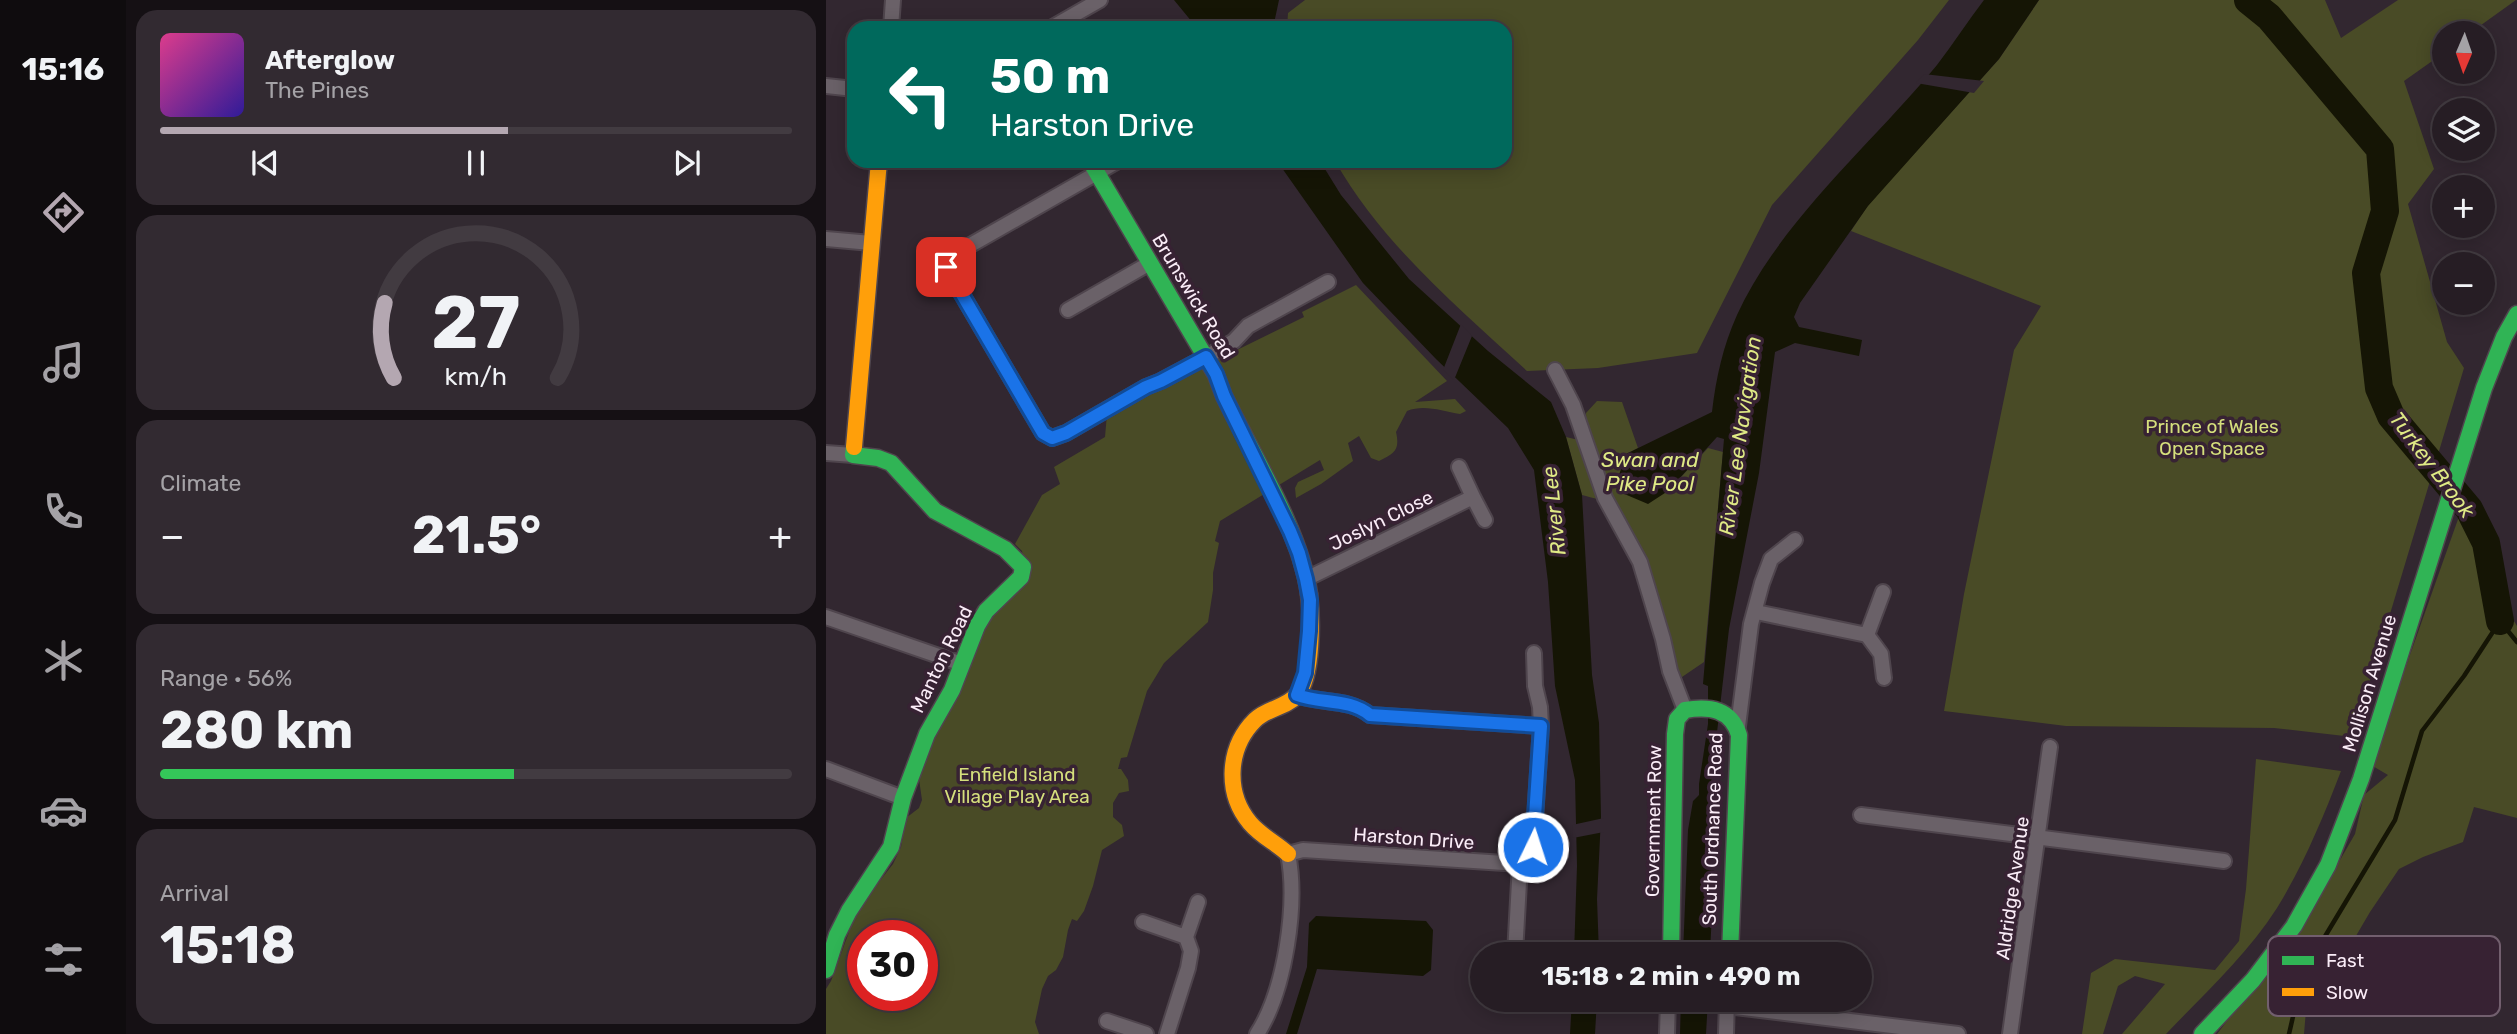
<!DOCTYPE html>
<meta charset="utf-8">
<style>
body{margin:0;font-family:Rubik,sans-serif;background:#322a31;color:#f1f3f6;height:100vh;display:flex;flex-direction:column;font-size:26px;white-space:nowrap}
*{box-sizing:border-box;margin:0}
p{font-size:23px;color:#a4a2a6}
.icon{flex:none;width:38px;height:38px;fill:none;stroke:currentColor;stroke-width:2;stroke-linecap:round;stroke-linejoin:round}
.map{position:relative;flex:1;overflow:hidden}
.sheet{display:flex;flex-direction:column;gap:10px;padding:10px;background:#151014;width:700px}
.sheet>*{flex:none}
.guide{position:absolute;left:21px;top:21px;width:665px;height:147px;border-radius:21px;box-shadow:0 4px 18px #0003,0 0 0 2px #423b41;background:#00695c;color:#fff;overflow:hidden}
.needle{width:46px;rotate:182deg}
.tools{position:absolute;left:1606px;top:21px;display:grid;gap:14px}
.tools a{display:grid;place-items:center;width:63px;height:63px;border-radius:50%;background:#261d24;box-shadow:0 4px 18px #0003,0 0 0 2px #423b41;font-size:35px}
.speed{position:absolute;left:21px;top:920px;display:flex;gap:14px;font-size:35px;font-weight:700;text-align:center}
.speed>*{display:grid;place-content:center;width:91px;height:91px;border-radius:50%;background:#261d24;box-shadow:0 4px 18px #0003,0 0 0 2px #423b41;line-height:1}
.speed .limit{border:10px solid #d22;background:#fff;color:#111}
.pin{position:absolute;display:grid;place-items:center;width:60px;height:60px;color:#fff;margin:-30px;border-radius:14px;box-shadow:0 4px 10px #0006}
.me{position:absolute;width:77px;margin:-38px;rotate:4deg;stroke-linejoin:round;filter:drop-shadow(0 0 5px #0008)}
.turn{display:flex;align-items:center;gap:24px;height:147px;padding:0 28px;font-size:32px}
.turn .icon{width:91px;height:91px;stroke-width:2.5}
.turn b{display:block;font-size:49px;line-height:60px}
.big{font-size:52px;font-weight:700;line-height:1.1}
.sheet .widget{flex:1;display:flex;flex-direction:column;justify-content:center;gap:10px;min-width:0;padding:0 24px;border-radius:21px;background:#322a31}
.sheet .dial{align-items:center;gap:0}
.dial svg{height:182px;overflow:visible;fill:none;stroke:#423b41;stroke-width:7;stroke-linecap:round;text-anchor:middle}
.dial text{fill:#f1f3f6;stroke:none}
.song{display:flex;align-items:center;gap:21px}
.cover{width:84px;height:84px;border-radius:10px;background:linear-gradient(135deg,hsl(330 70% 55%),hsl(250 70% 35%))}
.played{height:7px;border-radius:4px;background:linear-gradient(90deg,#b4a7b1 55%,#423b41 55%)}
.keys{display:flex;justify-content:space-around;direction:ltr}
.heat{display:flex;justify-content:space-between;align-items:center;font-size:38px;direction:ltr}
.charge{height:10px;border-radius:5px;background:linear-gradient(90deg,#34c759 56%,#423b41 0)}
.trip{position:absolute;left:644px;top:942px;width:402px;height:70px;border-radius:35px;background:#261d24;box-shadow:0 4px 18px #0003,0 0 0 2px #423b41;font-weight:700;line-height:70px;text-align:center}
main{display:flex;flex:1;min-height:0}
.tabs{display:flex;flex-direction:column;width:126px;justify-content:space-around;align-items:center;background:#0f0c0e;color:#a4a2a6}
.tabs .icon{width:49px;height:49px}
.tabs .selected{color:#b4a7b1}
.tabs b{font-size:32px;color:#f1f3f6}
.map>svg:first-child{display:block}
</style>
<main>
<nav class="tabs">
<b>15:16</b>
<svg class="icon selected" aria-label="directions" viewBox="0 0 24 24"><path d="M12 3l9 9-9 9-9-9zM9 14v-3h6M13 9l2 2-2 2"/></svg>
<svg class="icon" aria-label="music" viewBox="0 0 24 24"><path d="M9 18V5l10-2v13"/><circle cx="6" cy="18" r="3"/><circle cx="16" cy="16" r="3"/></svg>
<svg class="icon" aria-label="phone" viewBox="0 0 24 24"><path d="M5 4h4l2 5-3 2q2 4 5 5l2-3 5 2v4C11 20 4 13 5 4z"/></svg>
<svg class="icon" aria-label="climate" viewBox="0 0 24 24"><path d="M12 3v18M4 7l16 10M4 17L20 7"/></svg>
<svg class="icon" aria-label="car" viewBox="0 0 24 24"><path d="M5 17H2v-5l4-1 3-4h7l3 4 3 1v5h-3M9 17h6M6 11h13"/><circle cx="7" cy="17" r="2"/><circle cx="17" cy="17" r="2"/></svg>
<svg class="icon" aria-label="filters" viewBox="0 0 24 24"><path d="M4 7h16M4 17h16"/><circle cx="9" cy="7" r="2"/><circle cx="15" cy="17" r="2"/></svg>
</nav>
<section class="sheet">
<div class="widget">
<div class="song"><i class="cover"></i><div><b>Afterglow</b><p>The Pines</p></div></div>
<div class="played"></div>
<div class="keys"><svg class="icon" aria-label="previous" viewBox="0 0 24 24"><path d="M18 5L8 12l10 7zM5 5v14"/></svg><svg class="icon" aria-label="pause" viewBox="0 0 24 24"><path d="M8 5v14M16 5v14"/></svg><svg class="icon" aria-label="next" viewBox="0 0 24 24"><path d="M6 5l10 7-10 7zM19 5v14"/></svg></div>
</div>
<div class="widget dial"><svg viewBox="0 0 100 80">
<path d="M14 69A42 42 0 1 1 86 69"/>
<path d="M14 69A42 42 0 0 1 10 36" stroke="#b4a7b1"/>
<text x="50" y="56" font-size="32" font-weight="700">27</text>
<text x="50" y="72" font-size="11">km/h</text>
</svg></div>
<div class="widget"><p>Climate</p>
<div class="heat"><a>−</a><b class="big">21.5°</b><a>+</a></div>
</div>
<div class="widget"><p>Range · 56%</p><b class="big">280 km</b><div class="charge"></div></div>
<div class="widget"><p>Arrival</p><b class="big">15:18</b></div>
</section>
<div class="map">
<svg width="1691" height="1034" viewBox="0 0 1691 1034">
<rect width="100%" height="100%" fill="#322730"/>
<!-- green -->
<path fill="#494b26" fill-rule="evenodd" d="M 479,0 L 1123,0 L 1092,40 L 946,205 L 871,353 L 772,368 L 701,371 C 632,307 556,244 509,161 L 679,161 L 679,28 L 461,28 L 462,13 Z
M 1213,0 L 1499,0 L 1515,38 L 1572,0 L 1690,0 L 1644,33 L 1619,33 L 1619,52 L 1578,81 L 1608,169 L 1582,204 L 1621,342 L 1638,368 L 1527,737 L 1448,728 L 1240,726 L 1118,711 L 1138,594 L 1188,350 L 1215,306 L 1025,231 L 1042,205 L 1173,59 Z
M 530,285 L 621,381 L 589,402 L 629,399 L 640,411 L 634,414 C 616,411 598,404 581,411 L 570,432 C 574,450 569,453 553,461 L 545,458 L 533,436 L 522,443 L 527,461 L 495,484 L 470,498 L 469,488 L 472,482 L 498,470 L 494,460 L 394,521 L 389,541 L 393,543 L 387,573 L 387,590 L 382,622 L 338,663 L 321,691 L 301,757 L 295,758 L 292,769 L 295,769 L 302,780 L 303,791 L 293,793 L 287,803 L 287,817 L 296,825 L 298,836 L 276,850 L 267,886 L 258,911 L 251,921 L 246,919 L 242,930 L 237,957 L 230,970 L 222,976 L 216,989 L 209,1022 L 213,1034 L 0,1034 L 0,989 L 5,981 L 31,910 L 67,864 L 75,847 L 80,818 L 93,808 L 96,800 L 93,779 L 109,735 L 162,619 L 200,577 L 196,551 L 189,544 L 216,495 L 234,484 L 228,467 L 279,437 L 281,414 L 478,317 L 476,312 ZM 37,936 L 96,936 L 96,996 L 37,996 Z
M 771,401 L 796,402 L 812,448 L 800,454 L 842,491 L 882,448 L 897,452 L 878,662 L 856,677 L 848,661 C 839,630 813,521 788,505 C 780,500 766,498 756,495 L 740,437 L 761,442 L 760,413 Z
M 1642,491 L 1655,511 L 1666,541 L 1678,605 L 1691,626 L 1691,818 L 1648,807 L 1637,842 L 1597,857 L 1573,869 L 1544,912 L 1500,987 L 1483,975 L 1478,1034 L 1391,1034 L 1484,912 L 1529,834 L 1538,795 L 1562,775 L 1545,765 Z
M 1430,759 L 1515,771 C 1497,818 1477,866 1451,908 C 1421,955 1378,994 1340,1034 L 1296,1034 L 1339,984 L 1309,976 L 1292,986 L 1277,1034 L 1256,1034 L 1265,973 L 1289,959 L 1389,970 L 1413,941 L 1420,889 Z"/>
<!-- water -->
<path fill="#151505" d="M 348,0 L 453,0 L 447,28 L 371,28 Z
M 1158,0 L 1213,0 L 1173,59 L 1042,206 L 974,303 L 968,317 L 973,327 L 1036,340 L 1033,356 L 969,343 L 949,352 L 933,473 L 903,629 L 885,784 L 885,797 L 891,802 L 884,954 L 857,954 L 862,830 L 867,801 L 873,795 L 873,784 L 882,724 L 882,686 L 877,684 L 898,439 L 891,437 L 842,491 L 822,504 L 796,493 L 790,484 L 800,454 L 886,412 C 890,378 897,346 911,315 C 954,221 1046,144 1111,65 C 1127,44 1142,21 1158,0 Z
M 451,161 L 494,161 L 515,195 L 583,279 L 662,351 L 725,402 L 740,437 L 756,495 L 766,675 L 773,723 L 775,817 L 771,899 L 773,954 L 748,954 L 751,866 L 749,780 L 729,686 L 722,582 L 708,470 L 682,428 L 610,359 L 537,283 Z
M 490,916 L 600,921 L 607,930 L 605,970 L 597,976 L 491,969 L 471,1034 L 460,1034 L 481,967 L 483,923 Z
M 746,999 L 771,999 L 769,1034 L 744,1034 Z
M 855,999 L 882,999 L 880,1034 L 854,1034 Z"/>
<!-- pier -->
<path fill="#322730" d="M 1098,74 L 1158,81 L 1148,93 L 1090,83 Z
M 635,324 L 646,336 L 628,380 L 617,370 Z
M 778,818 L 778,832 L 747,838 L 746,825 Z"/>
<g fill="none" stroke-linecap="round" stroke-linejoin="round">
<!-- stream -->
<path stroke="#151505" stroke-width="4.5" d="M 1463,1034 L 1477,973 L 1569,820 L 1596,731 L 1638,676 L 1674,621 L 1691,642"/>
<!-- river -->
<path stroke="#151505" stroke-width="28" d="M 1422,0 L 1443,17 L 1554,149 L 1559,211 L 1540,273 L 1553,388 L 1565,416 L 1643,509 L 1660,543 L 1674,621"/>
<!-- street casing -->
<g stroke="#4f454d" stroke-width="18">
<path id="street" d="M 65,28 L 67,0
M 225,28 L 274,0
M 0,86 L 28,89
M 292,161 L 134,251 L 123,260 L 120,267 L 217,433 L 226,438 L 240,433 L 320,387 L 335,381 L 380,357 L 408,341 L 422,326 L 502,282
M 0,239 L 45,243
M 242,310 L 324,263
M 729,370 L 747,405 L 779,498 L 814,562 L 837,639 L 844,671 L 859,710
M 0,453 L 27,455
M 647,497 L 659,520
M 480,579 L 647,497 L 633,467
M 1057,592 L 1041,635 L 1055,654 L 1058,678
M 930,612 L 1041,635
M 0,617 L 136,664
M 471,695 C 495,704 523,698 544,715 L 715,726
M 912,726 L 925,624 L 936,583 L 945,559 L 969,540
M 0,769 L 77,798
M 1035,815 L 1398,861
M 317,922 L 360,937
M 689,954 L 694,864
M 901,1006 L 1132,1034
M 281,1021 L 320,1034
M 341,1034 L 362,968 L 365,951 L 360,937 L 372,902
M 431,1034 C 459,991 472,904 462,854 L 477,850 L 694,864 L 704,854 L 708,835 L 715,726 L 714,707 L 709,686 L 708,653
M 841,1034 L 842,999
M 900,1034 L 901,999
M 1184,1034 L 1224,747"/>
</g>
<!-- fast casing -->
<g stroke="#4f454d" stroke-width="19">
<path id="fast" d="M 264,161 L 390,375 L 398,396 C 426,454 475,532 483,594
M 845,954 L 849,734 L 851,719 L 859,710 C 884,706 905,709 913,735 L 904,954
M 0,970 L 11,935 L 23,911 L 65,847 L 77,798 L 101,734 L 126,690 L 151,626 L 160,611 L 195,577 L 197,567 L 179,549 L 109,511 L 65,463 L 52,458 L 27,455 L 28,447
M 1376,1034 L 1427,980 L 1468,926 L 1502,865 L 1535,779 L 1658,388 L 1678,337 L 1691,314"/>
</g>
<!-- slow casing -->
<g stroke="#4f454d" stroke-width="19">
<path id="slow" d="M 28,447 L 53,161
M 462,854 C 450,843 435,836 424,823 C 399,793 401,748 429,720 C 441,708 460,708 471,695 C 487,677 486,618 483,594"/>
</g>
<!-- street -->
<use href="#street" stroke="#6a6168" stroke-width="14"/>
<!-- fast -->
<use href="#fast" stroke="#30b455" stroke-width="16"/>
<!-- slow -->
<use href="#slow" stroke="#ff9f0a" stroke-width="16"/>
</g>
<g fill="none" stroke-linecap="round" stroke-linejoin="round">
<!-- route casing -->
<g stroke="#114b97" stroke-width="18">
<path id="route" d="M 120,267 L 217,433 L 226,438 L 240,433 L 320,387 L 335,381 L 380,357 L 390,374 L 398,396 L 464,531 L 473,553 L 480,579 L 484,600 L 483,631 L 479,673 L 471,695 C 495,704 523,698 544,715 L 715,726 L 707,847"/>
</g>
<!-- route -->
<use href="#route" stroke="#1a73e8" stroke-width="12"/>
</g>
<g text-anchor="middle" stroke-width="7" stroke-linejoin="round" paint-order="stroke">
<!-- street labels -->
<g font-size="19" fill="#faecf7" stroke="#372233">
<text transform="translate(368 296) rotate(59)" y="7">Brunswick Road</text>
<text transform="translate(555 520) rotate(-26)" y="7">Joslyn Close</text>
<text transform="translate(115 659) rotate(-64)" y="7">Manton Road</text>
<text transform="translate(1543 683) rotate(-73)" y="7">Mollison Avenue</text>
<text transform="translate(827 821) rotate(-89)" y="7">Government Row</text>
<text transform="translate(886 829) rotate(-88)" y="7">South Ordnance Road</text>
<text transform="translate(588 838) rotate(4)" y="7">Harston Drive</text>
<text transform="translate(1186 888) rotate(-82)" y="7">Aldridge Avenue</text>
</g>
<!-- park labels -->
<g font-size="19" fill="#d5df7c" stroke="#372233">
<text x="1386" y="433">Prince of Wales<tspan x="1386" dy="22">Open Space</tspan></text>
<text x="191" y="781">Enfield Island<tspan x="191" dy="22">Village Play Area</tspan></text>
</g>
<!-- water labels -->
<g font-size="21" font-style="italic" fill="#dfe985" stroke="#372233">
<text transform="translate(914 436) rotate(-82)" y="7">River Lee Navigation</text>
<text x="824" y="467">Swan and<tspan x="824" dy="24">Pike Pool</tspan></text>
<text transform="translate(1606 465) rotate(53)" y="7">Turkey Brook</text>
<text transform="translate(728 511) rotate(-96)" y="7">River Lee</text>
</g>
</g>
<!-- legend -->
<rect x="1442" y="936" width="232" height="80" rx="10" fill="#372233" stroke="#725f6e" stroke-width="2"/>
<rect x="1456" y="956" width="32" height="9" fill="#30b455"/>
<rect x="1456" y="988" width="32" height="8" fill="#ff9f0a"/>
<g font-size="19" fill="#faecf7">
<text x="1500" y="967">Fast</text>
<text x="1500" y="999">Slow</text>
</g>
</svg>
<div class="tools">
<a><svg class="needle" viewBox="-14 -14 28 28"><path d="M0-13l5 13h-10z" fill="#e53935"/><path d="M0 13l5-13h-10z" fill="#a4a2a6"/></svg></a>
<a><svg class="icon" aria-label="layers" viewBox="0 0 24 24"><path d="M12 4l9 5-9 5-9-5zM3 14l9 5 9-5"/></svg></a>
<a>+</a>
<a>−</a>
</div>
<div class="speed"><div class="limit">30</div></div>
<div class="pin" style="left:120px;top:267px;background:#d93025"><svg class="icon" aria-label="arrive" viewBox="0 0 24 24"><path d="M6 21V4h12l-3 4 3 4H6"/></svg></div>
<svg class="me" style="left:707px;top:847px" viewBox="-20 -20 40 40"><circle r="17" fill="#1a73e8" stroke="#fff" stroke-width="3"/><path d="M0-11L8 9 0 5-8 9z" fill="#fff"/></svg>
<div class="trip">15:18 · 2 min · 490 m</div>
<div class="guide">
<div class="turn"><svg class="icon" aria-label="left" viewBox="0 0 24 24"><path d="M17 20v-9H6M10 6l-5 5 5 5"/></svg><div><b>50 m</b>Harston Drive</div></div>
</div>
</div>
</main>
